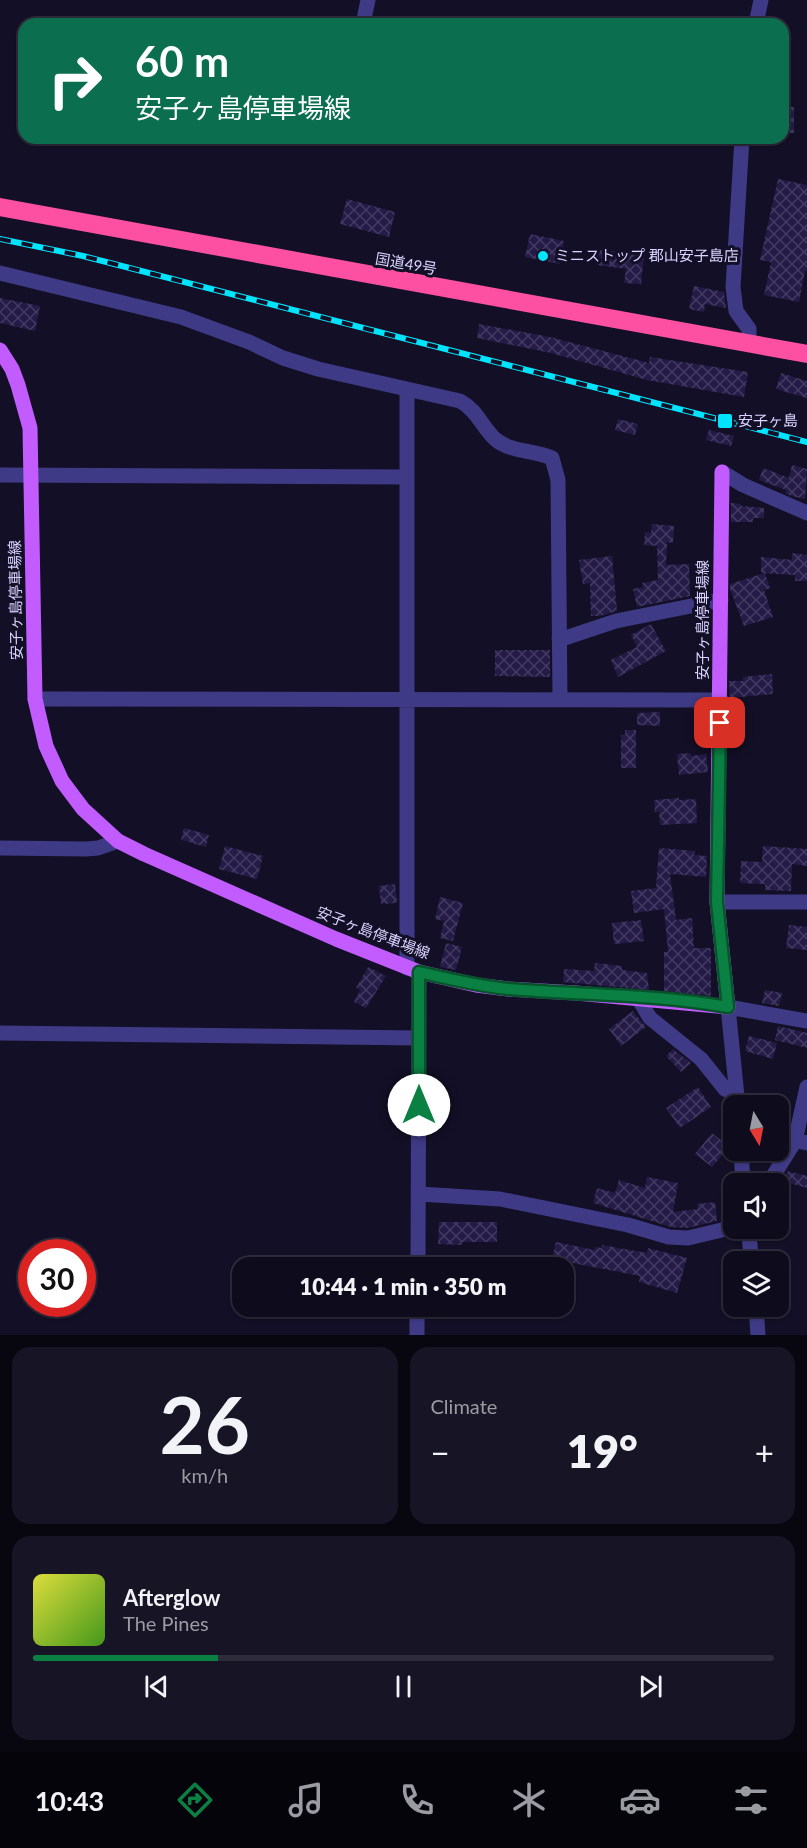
<!DOCTYPE html>
<meta charset="utf-8">
<style>
body{margin:0;font-family:Lato,"Noto Sans JP",sans-serif;background:#171425;color:#f1f3f6;height:100vh;display:flex;flex-direction:column;font-size:22px;white-space:nowrap}
*{box-sizing:border-box;margin:0}
p{font-size:20px;color:#9b9ba3}
.icon{flex:none;width:33px;height:33px;fill:none;stroke:currentColor;stroke-width:2;stroke-linecap:round;stroke-linejoin:round}
.map{position:relative;height:1335px;overflow:hidden}
.panel{display:flex;flex-direction:column;gap:12px;padding:12px;background:#08060f;flex:1}
.panel>*{flex:none}
.banner{position:absolute;left:18px;top:18px;width:771px;height:126px;border-radius:18px;box-shadow:0 2px 4px #0004,0 0 0 2px #2e2b3b;background:#0b6e4f;color:#fff;overflow:hidden}
.needle{width:39px;rotate:170deg}
.buttons{position:absolute;left:723px;top:1095px;display:grid;gap:12px}
.buttons a{display:grid;place-items:center;width:66px;height:66px;border-radius:12px;background:#0e0b1c;box-shadow:0 2px 4px #0004,0 0 0 2px #2e2b3b;font-size:30px}
.speed{position:absolute;left:18px;top:1239px;display:flex;gap:12px;font-size:30px;font-weight:700;text-align:center}
.speed>*{display:grid;place-content:center;width:78px;height:78px;border-radius:50%;background:#0e0b1c;box-shadow:0 2px 4px #0004,0 0 0 2px #2e2b3b;line-height:1}
.speed .limit{border:9px solid #d22;background:#fff;color:#111}
.pin{position:absolute;display:grid;place-items:center;width:51px;height:51px;color:#fff;margin:-26px;border-radius:12px;box-shadow:0 3px 9px #0006}
.me{position:absolute;width:66px;margin:-33px;rotate:0deg;stroke-linejoin:round;filter:drop-shadow(0 0 4px #0008)}
.turn{display:flex;align-items:center;gap:21px;height:126px;padding:0 18px;font-size:27px}
.turn .icon{width:78px;height:78px;stroke-width:2.5}
.turn b{display:block;font-size:42px;line-height:51px}
.big{font-size:45px;font-weight:800;line-height:1.1}
.panel .widget{flex:1;display:flex;flex-direction:column;justify-content:center;gap:9px;min-width:0;padding:0 21px;border-radius:18px;background:#171425}
.panel .dial{align-items:center;gap:0}
.dial b{font-size:78px;line-height:1}
.song{display:flex;align-items:center;gap:18px}
.cover{width:72px;height:72px;border-radius:9px;background:linear-gradient(135deg,hsl(60 70% 55%),hsl(100 70% 35%))}
.played{height:6px;border-radius:3px;background:linear-gradient(90deg,#0b8043 25%,#2e2b3b 25%)}
.keys{display:flex;justify-content:space-around;direction:ltr}
.heat{display:flex;justify-content:space-between;align-items:center;font-size:33px;direction:ltr}
.panel .tiles{flex:1;display:grid;gap:12px;grid-template-columns:1fr 1fr}
.widget:last-child{grid-column:span 2}
.trip{position:absolute;left:232px;top:1257px;width:342px;height:60px;border-radius:18px;background:#0e0b1c;box-shadow:0 2px 4px #0004,0 0 0 2px #2e2b3b;font-weight:800;line-height:60px;text-align:center}
.menu{display:flex;height:96px;justify-content:space-around;align-items:center;background:#06040b;color:#9b9ba3}
.menu .icon{width:42px;height:42px}
.menu .on{color:#0b8043}
.menu b{font-size:27px;color:#f1f3f6}
.map>svg:first-child{display:block}
</style>
<div class="map">
<svg width="807" height="1335" viewBox="0 0 807 1335">
<defs>
<pattern id="building-cross-hatch" width="8" height="8" patternUnits="userSpaceOnUse" patternTransform="scale(1.5)"><rect width="8" height="8" fill="#241b47"/><path d="M0 0l8 8M0 8l8-8" fill="none" stroke="#433b63"/></pattern>
</defs>
<rect width="100%" height="100%" fill="#130f26"/>
<!-- building -->
<path fill="url(#building-cross-hatch)" d="M 783,107 L 794,107 L 794,133 L 783,133 Z
M 778,179 L 807,185 L 807,271 L 805,271 L 799,302 L 764,295 L 771,262 L 760,260 Z
M 347,199 L 395,212 L 389,237 L 340,224 Z
M 530,234 L 564,241 L 560,264 L 525,257 Z
M 599,250 L 644,255 L 641,284 L 624,283 L 626,269 L 597,265 Z
M 694,286 L 724,292 L 726,308 L 705,304 L 704,312 L 689,309 Z
M 0,298 L 40,306 L 35,331 L 0,323 Z
M 479,324 L 550,337 L 649,363 L 650,357 L 748,372 L 744,397 L 647,380 L 551,353 L 477,338 Z
M 781,373 L 807,381 L 807,398 L 776,389 Z
M 618,419 L 638,424 L 635,435 L 615,430 Z
M 709,430 L 734,436 L 731,446 L 706,440 Z
M 792,465 L 807,469 L 805,499 L 791,496 L 785,493 L 786,490 L 759,480 L 763,468 L 789,478 Z
M 731,503 L 741,504 L 741,506 L 764,508 L 764,518 L 753,518 L 753,522 L 731,522 Z
M 652,524 L 674,526 L 673,543 L 667,542 L 666,565 L 689,564 L 690,596 L 637,607 L 633,589 L 643,587 L 642,583 L 658,580 L 657,546 L 644,545 L 645,532 L 651,533 Z
M 792,553 L 807,555 L 807,581 L 795,581 L 795,575 L 761,573 L 761,557 L 792,560 Z
M 612,556 L 617,611 L 600,616 L 591,616 L 590,583 L 583,584 L 579,560 Z
M 765,573 L 770,588 L 764,590 L 773,617 L 744,626 L 730,589 L 730,584 Z
M 651,624 L 666,651 L 618,677 L 611,660 L 637,647 L 631,635 Z
M 495,650 L 550,650 L 550,677 L 495,676 Z
M 772,674 L 773,694 L 730,698 L 729,681 L 743,681 L 743,677 Z
M 660,712 L 660,726 L 637,725 L 637,713 Z
M 625,730 L 636,730 L 636,768 L 621,768 L 621,735 L 625,735 Z
M 691,753 L 691,756 L 706,754 L 708,772 L 679,775 L 677,754 Z
M 679,798 L 679,800 L 696,799 L 697,823 L 660,825 L 659,811 L 655,812 L 654,800 Z
M 184,828 L 209,835 L 206,847 L 181,840 Z
M 225,846 L 263,856 L 257,879 L 219,869 Z
M 763,846 L 807,849 L 807,866 L 792,864 L 791,891 L 765,890 L 765,884 L 740,883 L 741,861 L 762,862 Z
M 659,848 L 695,851 L 694,855 L 707,856 L 706,877 L 670,874 L 676,920 L 692,918 L 694,948 L 711,948 L 711,996 L 664,991 L 664,952 L 668,952 L 664,909 L 634,913 L 631,891 L 656,888 Z
M 395,884 L 397,903 L 381,904 L 379,886 Z
M 440,897 L 463,903 L 453,941 L 440,938 L 444,921 L 435,919 Z
M 641,920 L 644,941 L 614,944 L 612,923 Z
M 789,925 L 807,927 L 807,950 L 786,948 Z
M 446,943 L 462,947 L 456,970 L 440,967 Z
M 595,963 L 622,966 L 622,970 L 647,973 L 649,990 L 563,982 L 564,969 L 594,971 Z
M 368,967 L 386,976 L 366,1008 L 354,1002 L 360,990 L 356,988 Z
M 765,990 L 782,993 L 779,1006 L 762,1003 Z
M 633,1011 L 646,1027 L 621,1046 L 609,1029 Z
M 778,1026 L 807,1033 L 807,1048 L 775,1040 Z
M 749,1036 L 777,1043 L 773,1059 L 745,1051 Z
M 673,1049 L 691,1063 L 681,1072 L 666,1056 Z
M 698,1087 L 711,1107 L 680,1128 L 666,1108 Z
M 712,1133 L 729,1147 L 712,1167 L 695,1154 Z
M 788,1171 L 807,1176 L 807,1188 L 782,1181 Z
M 647,1177 L 678,1183 L 673,1212 L 698,1209 L 697,1204 L 715,1202 L 717,1221 L 687,1228 L 671,1227 L 593,1203 L 597,1188 L 615,1193 L 619,1180 L 645,1188 Z
M 439,1222 L 497,1222 L 497,1242 L 462,1242 L 462,1245 L 438,1244 Z
M 556,1242 L 594,1250 L 595,1247 L 602,1248 L 602,1245 L 647,1253 L 648,1248 L 687,1258 L 677,1293 L 639,1282 L 640,1276 L 552,1259 Z"/>
<g fill="none" stroke-linecap="round" stroke-linejoin="round">
<!-- minor -->
<path stroke="#3e3a85" stroke-width="15" d="M 363,24 L 368,0
M 756,24 L 761,0
M 742,138 L 733,287 L 736,311 L 749,329 L 749,343
M 0,273 L 181,317 L 249,342 L 283,358 L 318,369 L 460,401 C 478,411 481,426 495,439 C 510,452 533,450 552,458 L 558,480 L 560,699
M 407,390 L 407,968
M 722,472 L 743,485 L 807,513
M 0,475 L 407,477
M 559,638 L 565,638 L 616,621 L 721,600
M 35,699 L 721,700
M 0,848 L 86,849 L 98,848 L 118,841
M 717,902 L 807,902
M 638,998 L 650,1018 L 701,1059 L 725,1089 L 737,1095
M 0,1033 L 419,1038
M 738,1106 L 728,1007 L 807,1021
M 778,1137 L 807,1143
M 741,1150 L 743,1184
M 768,1184 L 795,1141 L 807,1087
M 419,1194 L 500,1199 L 628,1225 L 669,1237 L 688,1238 L 734,1227
M 748,1228 L 752,1262
M 418,1268 L 419,972
M 756,1306 L 758,1335
M 417,1335 L 417,1306"/>
<!-- major -->
<path stroke="#c25cfe" stroke-width="15" d="M 0,350 L 12,369 L 18,385 L 30,428 L 35,699 L 46,746 L 62,781 L 83,809 L 118,841 L 144,854 L 336,939 L 419,972 L 476,985 L 508,989 L 576,993 L 728,1007 L 717,902 L 722,472"/>
<!-- highway -->
<path stroke="#fe50a2" stroke-width="18" d="M 0,207 L 807,354"/>
<!-- rail casing -->
<g stroke="#02e3fd" stroke-width="6">
<path id="rail" d="M 0,239 L 83,256 L 807,442"/>
</g>
<!-- rail -->
<use href="#rail" stroke="#130f26" stroke-width="4" stroke-dasharray="11" stroke-linecap="butt"/>
</g>
<g fill="none" stroke-linecap="round" stroke-linejoin="round">
<!-- route casing -->
<g stroke="#07532c" stroke-width="15">
<path id="route" d="M 419,1105 L 419,972 C 449,979 478,986 509,989 C 581,995 656,994 728,1007 L 717,902 L 720,723"/>
</g>
<!-- route -->
<use href="#route" stroke="#0b8043" stroke-width="10"/>
</g>
<!-- markers -->
<g fill="#02e3fd" stroke="#130f26" stroke-width="2">
<circle cx="543" cy="256" r="6"/>
<rect x="717" y="413" width="16" height="16" rx="3"/>
</g>
<g text-anchor="middle" stroke-width="6" stroke-linejoin="round" paint-order="stroke">
<!-- poi labels -->
<g font-size="15" fill="#d9d4ff" stroke="#130f26" text-anchor="start">
<text x="555" y="261">ミニストップ 郡山安子島店</text>
<text x="738" y="426">安子ヶ島</text>
</g>
<!-- street labels -->
<g font-size="15" fill="#d9d4ff" stroke="#130f26">
<text transform="translate(406 264) rotate(10)" y="5">国道49号</text>
<text transform="translate(16 600) rotate(-91)" y="5">安子ヶ島停車場線</text>
<text transform="translate(703 620) rotate(-90)" y="5">安子ヶ島停車場線</text>
<text transform="translate(373 933) rotate(21)" y="5">安子ヶ島停車場線</text>
</g>
</g>
</svg>
<div class="buttons">
<a><svg class="needle" viewBox="-14 -14 28 28"><path d="M0-13l5 13h-10z" fill="#e53935"/><path d="M0 13l5-13h-10z" fill="#9b9ba3"/></svg></a>
<a><svg class="icon" aria-label="sound" viewBox="0 0 24 24"><path d="M4 9h4l5-4v14l-5-4H4zM17 9q2 3 0 6"/></svg></a>
<a><svg class="icon" aria-label="layers" viewBox="0 0 24 24"><path d="M12 4l9 5-9 5-9-5zM3 14l9 5 9-5"/></svg></a>
</div>
<div class="speed"><div class="limit">30</div></div>
<div class="pin" style="left:720px;top:723px;background:#d93025"><svg class="icon" aria-label="arrive" viewBox="0 0 24 24"><path d="M6 21V4h12l-3 4 3 4H6"/></svg></div>
<svg class="me" style="left:419px;top:1105px" viewBox="-20 -20 40 40"><circle r="19" fill="#fff"/><path d="M0-13L10 11 0 6-10 11z" fill="#0b8043"/></svg>
<div class="trip">10:44 · 1 min · 350 m</div>
<div class="banner">
<div class="turn"><svg class="icon" aria-label="right" viewBox="0 0 24 24"><path d="M7 20v-9h11M14 6l5 5-5 5"/></svg><div><b>60 m</b>安子ヶ島停車場線</div></div>
</div>
</div>
<section class="panel">
<div class="tiles">
<div class="widget dial"><b>26</b><p>km/h</p></div>
<div class="widget"><p>Climate</p>
<div class="heat"><a>−</a><b class="big">19°</b><a>+</a></div>
</div>
<div class="widget">
<div class="song"><i class="cover"></i><div><b>Afterglow</b><p>The Pines</p></div></div>
<div class="played"></div>
<div class="keys"><svg class="icon" aria-label="previous" viewBox="0 0 24 24"><path d="M18 5L8 12l10 7zM5 5v14"/></svg><svg class="icon" aria-label="pause" viewBox="0 0 24 24"><path d="M8 5v14M16 5v14"/></svg><svg class="icon" aria-label="next" viewBox="0 0 24 24"><path d="M6 5l10 7-10 7zM19 5v14"/></svg></div>
</div>
</div>
</section>
<nav class="menu">
<b>10:43</b>
<svg class="icon on" aria-label="directions" viewBox="0 0 24 24"><path d="M12 3l9 9-9 9-9-9zM9 14v-3h6M13 9l2 2-2 2"/></svg>
<svg class="icon" aria-label="music" viewBox="0 0 24 24"><path d="M9 18V5l10-2v13"/><circle cx="6" cy="18" r="3"/><circle cx="16" cy="16" r="3"/></svg>
<svg class="icon" aria-label="phone" viewBox="0 0 24 24"><path d="M5 4h4l2 5-3 2q2 4 5 5l2-3 5 2v4C11 20 4 13 5 4z"/></svg>
<svg class="icon" aria-label="climate" viewBox="0 0 24 24"><path d="M12 3v18M4 7l16 10M4 17L20 7"/></svg>
<svg class="icon" aria-label="car" viewBox="0 0 24 24"><path d="M5 17H2v-5l4-1 3-4h7l3 4 3 1v5h-3M9 17h6M6 11h13"/><circle cx="7" cy="17" r="2"/><circle cx="17" cy="17" r="2"/></svg>
<svg class="icon" aria-label="filters" viewBox="0 0 24 24"><path d="M4 7h16M4 17h16"/><circle cx="9" cy="7" r="2"/><circle cx="15" cy="17" r="2"/></svg>
</nav>
